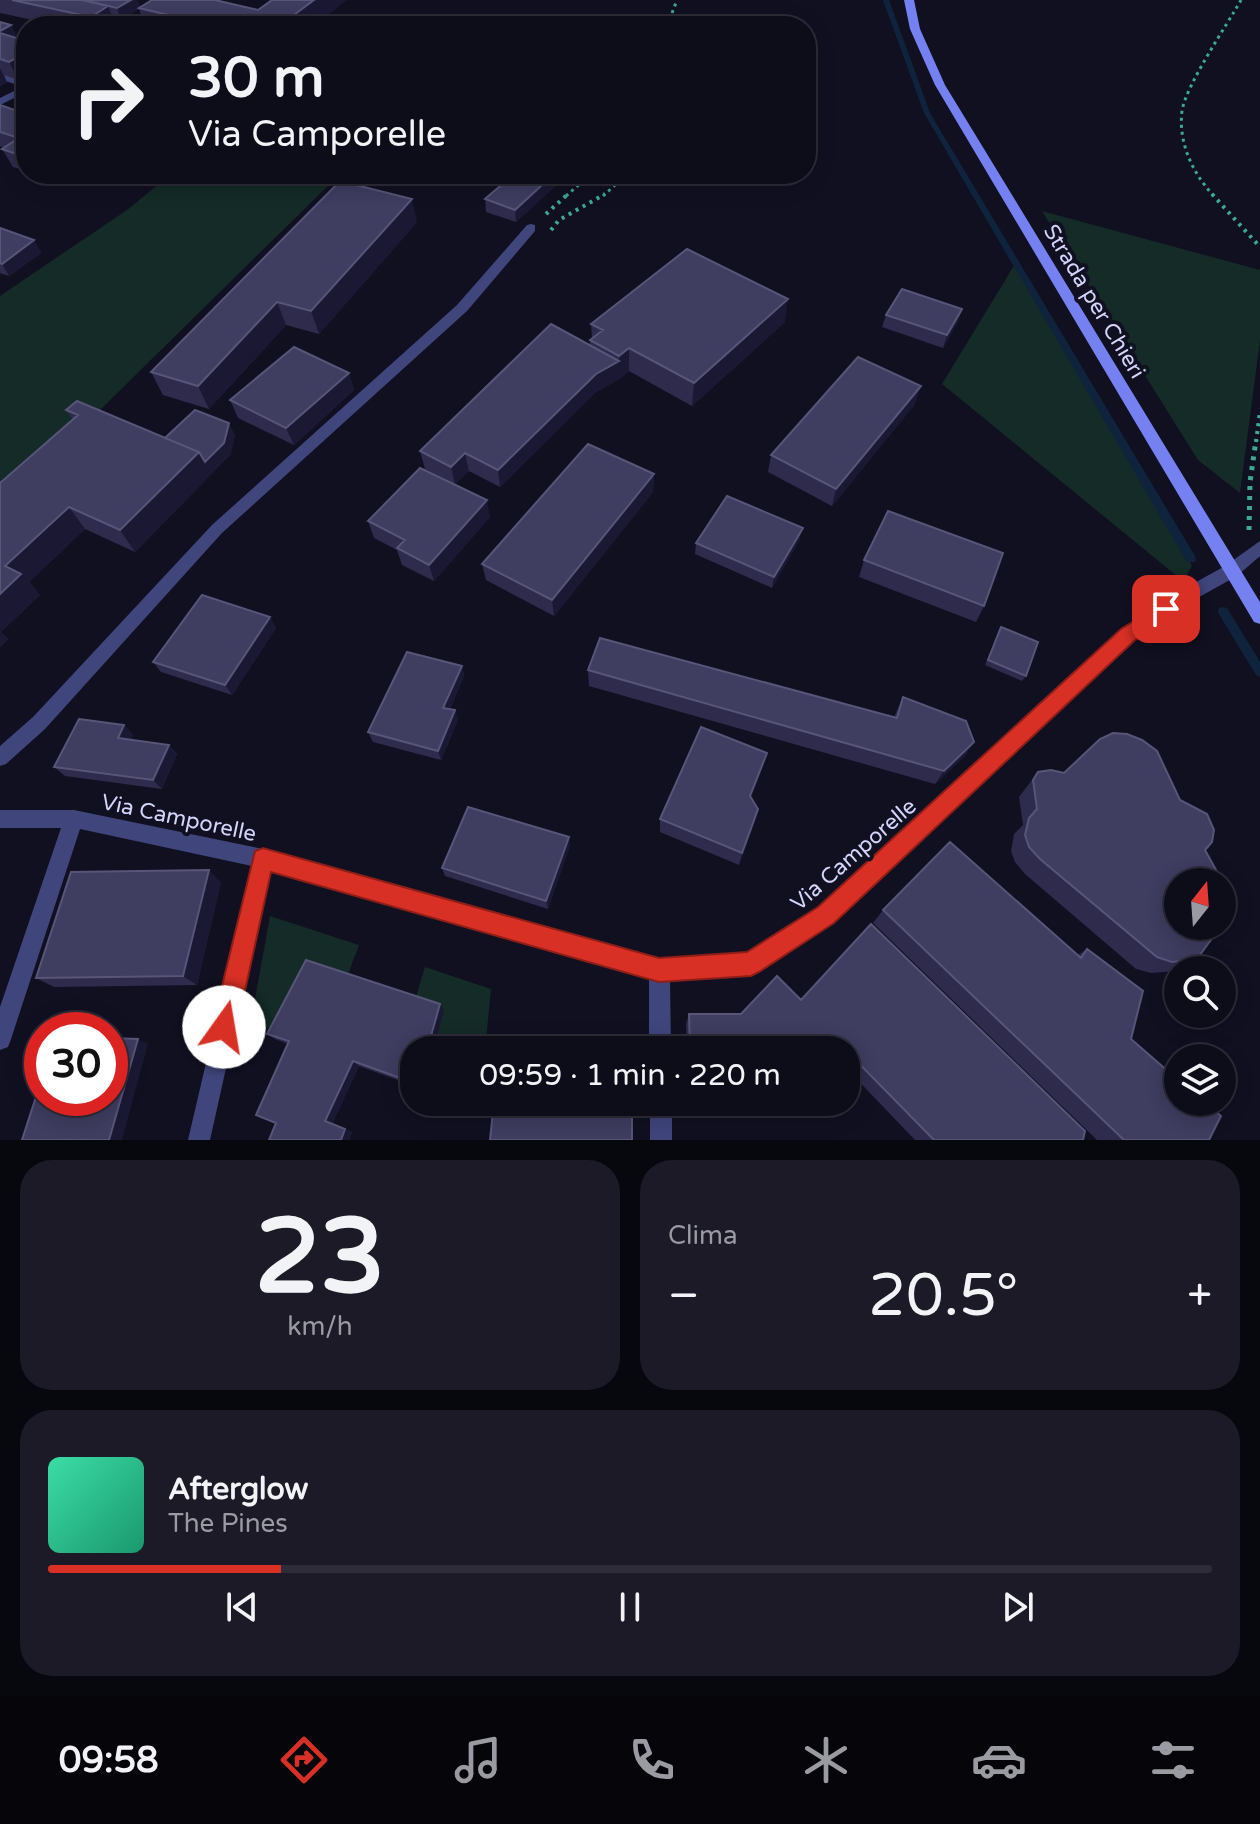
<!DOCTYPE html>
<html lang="it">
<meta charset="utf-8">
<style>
body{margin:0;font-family:"Varela Round",sans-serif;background:#1b1a26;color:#f1f3f6;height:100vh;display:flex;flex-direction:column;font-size:30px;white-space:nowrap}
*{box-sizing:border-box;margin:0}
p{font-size:26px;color:#9a9ba2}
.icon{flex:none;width:44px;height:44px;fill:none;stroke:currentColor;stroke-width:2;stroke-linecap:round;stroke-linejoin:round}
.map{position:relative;height:1140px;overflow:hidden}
.sheet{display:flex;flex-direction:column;gap:20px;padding:20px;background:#07070e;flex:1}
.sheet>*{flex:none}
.guide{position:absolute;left:16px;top:16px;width:800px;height:168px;border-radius:32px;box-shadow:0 4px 20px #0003,0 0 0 2px #2d2c38;background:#0d0c19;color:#f1f3f6;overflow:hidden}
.needle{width:52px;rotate:17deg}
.controls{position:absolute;left:1164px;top:868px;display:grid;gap:16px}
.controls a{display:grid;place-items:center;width:72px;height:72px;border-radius:50%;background:#0d0c19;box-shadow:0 4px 20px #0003,0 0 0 2px #2d2c38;font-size:40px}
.speed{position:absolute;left:24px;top:1012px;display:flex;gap:16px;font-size:40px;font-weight:700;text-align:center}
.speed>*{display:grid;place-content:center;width:104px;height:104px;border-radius:50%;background:#0d0c19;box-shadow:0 4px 20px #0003,0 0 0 2px #2d2c38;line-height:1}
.speed .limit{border:12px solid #d22;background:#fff;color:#111}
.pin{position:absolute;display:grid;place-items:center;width:68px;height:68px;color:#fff;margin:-34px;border-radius:16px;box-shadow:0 4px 12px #0006}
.me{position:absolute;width:88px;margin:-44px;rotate:13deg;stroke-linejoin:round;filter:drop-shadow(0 0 6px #0008)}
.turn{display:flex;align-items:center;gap:28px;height:168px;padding:0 40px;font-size:36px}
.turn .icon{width:104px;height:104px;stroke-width:2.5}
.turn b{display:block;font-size:56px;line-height:68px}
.big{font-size:60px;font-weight:600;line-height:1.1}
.sheet .widget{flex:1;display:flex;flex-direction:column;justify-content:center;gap:12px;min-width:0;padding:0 28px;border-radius:32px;background:#1b1a26}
.sheet .dial{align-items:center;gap:0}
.dial b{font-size:104px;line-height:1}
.song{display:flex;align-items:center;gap:24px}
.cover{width:96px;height:96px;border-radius:12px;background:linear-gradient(135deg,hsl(160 70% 55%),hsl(160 70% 35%))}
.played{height:8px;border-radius:4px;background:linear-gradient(90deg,#d93025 20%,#2d2c38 20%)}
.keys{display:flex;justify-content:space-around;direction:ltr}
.heat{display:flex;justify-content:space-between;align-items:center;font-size:44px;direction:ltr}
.sheet .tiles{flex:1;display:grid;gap:20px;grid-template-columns:1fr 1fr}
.widget:last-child{grid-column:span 2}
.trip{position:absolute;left:400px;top:1036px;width:460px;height:80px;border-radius:32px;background:#0d0c19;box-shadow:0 4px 20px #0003,0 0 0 2px #2d2c38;font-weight:600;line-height:80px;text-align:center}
.dock{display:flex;height:128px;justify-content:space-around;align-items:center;background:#05050a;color:#9a9ba2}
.dock .icon{width:56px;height:56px}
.dock .current{color:#d93025}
.dock b{font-size:36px;color:#f1f3f6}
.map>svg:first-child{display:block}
</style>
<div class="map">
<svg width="1260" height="1140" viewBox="0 0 1260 1140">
<rect width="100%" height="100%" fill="#111021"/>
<!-- green -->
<path fill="#142b27" d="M 171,174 L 340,174 L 98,412 L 0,502 L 0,296 L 127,210 Z
M 1042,211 L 1260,270 L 1260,340 L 1240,493 L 1198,460 Z
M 1015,264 L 1192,566 L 1183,581 L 942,384 Z
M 270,916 L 359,945 L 347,977 L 279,1032 L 251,1021 Z
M 425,967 L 491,989 L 485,1050 L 433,1050 L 415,1000 Z"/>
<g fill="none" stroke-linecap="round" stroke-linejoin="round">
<!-- stream -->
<path fill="#0f243c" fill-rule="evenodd" d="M 883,0 L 889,0 L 930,113 L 1195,556 L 1196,559 L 1195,562 L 1187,562 L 924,113 Z
M 1223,607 L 1227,608 L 1260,662 L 1260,677 L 1256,675 L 1219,614 L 1218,611 L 1219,608 Z"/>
<!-- path-far2 -->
<path stroke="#3ba995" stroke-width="3" stroke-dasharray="3 4" stroke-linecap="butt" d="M 667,26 L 677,0
M 566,196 L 591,174
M 603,196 L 627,174
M 1214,196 C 1193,174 1178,143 1182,111 C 1186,85 1227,25 1241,0"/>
<!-- path-far1 -->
<path stroke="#3ba995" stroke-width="4" stroke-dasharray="3 5" stroke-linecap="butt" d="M 1212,194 L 1260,247
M 546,214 L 568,194
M 551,230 L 559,220 L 605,194
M 1256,442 L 1260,411"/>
<!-- path -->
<path stroke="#3ba995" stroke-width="5" stroke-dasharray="4 6" stroke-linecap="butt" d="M 1249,530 L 1250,482 L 1256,440"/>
<!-- service -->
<path fill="#40457c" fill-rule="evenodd" d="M 0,73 L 26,82 L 26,88 L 0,79 Z"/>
<!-- minor -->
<path fill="#40457c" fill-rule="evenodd" d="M 531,224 L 535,225 L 535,231 L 467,311 L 222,533 L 45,729 L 6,764 L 0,766 L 0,746 L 33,717 L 212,525 L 457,305 L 527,225 Z
M 1260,541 L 1260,556 L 1237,576 L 1192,601 L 1133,640 L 833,922 L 751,974 L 670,980 L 671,1050 L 649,1050 L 649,977 L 270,871 L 210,1140 L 188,1140 L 252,866 L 80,829 L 11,1039 L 8,1047 L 0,1050 L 0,1007 L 61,828 L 0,828 L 0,810 L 74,810 L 263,849 L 659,960 L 748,954 L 819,908 L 1121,630 L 1180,591 L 1225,566 Z
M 650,1102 L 672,1102 L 672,1140 L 650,1140 Z"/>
<!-- tertiary -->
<path fill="#40457c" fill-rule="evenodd" d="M 171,0 L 183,0 L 140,26 L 128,26 Z
M 26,85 L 26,92 L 0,105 L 0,98 Z"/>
<!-- secondary -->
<path fill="#7581f1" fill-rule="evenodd" d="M 904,0 L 914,0 L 920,29 L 945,85 L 1260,602 L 1260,624 L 1254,622 L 935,85 L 910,29 Z"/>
</g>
<!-- wall -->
<path fill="#2e2b4d" d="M 0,0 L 137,0 L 140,7 L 228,3 L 314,26 L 124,26 L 145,25 L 139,9 L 121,20 L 113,18 L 115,23 L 110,26 L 61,26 L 0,13 Z
M 0,22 L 11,25 L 18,39 L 18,80 L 4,75 L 7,82 L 0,86 Z
M 0,105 L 26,114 L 26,171 L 13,167 L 2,149 L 4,148 L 0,146 Z
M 562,180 L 516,222 L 486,212 L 485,199 Z
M 417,222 L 319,334 L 286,325 L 209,409 L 163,395 L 151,372 Z
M 0,228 L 34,240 L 41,253 L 9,276 L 0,273 Z
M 962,309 L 958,321 L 943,348 L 882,327 L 886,315 Z
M 785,322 L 692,406 L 629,371 L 619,379 L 596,392 L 500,487 L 469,471 L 455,484 L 425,469 L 420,451 L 590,346 L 590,340 L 592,338 L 591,324 Z
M 349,373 L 354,390 L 294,445 L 238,418 L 230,400 Z
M 915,404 L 832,506 L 768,472 L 771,455 Z
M 66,410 L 165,438 L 235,435 L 230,455 L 135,552 L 85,529 L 29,582 L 40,595 L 1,632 L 8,639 L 0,647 L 0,482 L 73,420 Z
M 654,474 L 653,492 L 554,616 L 486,580 L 482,564 Z
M 490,517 L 434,581 L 402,565 L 397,550 L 374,538 L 368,521 Z
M 800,539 L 772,588 L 695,554 L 696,543 Z
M 864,560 L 984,606 L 976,622 L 859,577 Z
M 270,617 L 276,628 L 232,695 L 161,672 L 153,662 Z
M 1001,627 L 1026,676 L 1022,681 L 985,665 Z
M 462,666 L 464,676 L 450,709 L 455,710 L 458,720 L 441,760 L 373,742 L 368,732 Z
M 588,670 L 894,717 L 903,697 L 965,756 L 935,784 L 589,686 Z
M 124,725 L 133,735 L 131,740 L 169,745 L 177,754 L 162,789 L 65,776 L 54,767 Z
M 767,753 L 763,766 L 751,797 L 755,821 L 739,865 L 660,832 L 660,819 Z
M 1038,772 L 1180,800 L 1205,850 L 1197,959 L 1175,971 L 1151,973 L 1136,969 L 1025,874 L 1015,862 L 1011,851 L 1014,834 L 1023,825 L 1019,797 Z
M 570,845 L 548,909 L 445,876 L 442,868 Z
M 221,882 L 197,985 L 54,987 L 36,978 Z
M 883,910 L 1078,955 L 1087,949 L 1131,1039 L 1209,1140 L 1097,1140 L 873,923 Z
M 801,1000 L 1083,1140 L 915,1140 L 846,1068 L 846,1050 L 828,1050 L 824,1045 L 820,1050 L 687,1050 L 686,1024 L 689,1014 L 741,1014 Z
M 444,1010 L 414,1050 L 414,1086 L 359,1066 L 332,1124 L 352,1132 L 349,1140 L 269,1140 L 276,1123 L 288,1044 L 275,1039 L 267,1034 Z
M 689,1102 L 775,1102 L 765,1114 L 689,1114 Z"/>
<!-- shaded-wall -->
<path fill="#1b1834" d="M 131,0 L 137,0 L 141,8 L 139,8 L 139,9 L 121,20 L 117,8 Z
M 314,0 L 347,0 L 314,26 L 279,26 Z
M 108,6 L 115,23 L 110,26 L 94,26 L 91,17 Z
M 11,25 L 20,42 L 0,38 L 0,31 Z
M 26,53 L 26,75 L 18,80 L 9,62 Z
M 0,68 L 7,82 L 0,86 Z
M 554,174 L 561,174 L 562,180 L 516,222 L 515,210 Z
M 412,199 L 417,222 L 319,334 L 311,311 Z
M 34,240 L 41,253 L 9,276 L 2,264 Z
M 788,299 L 785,322 L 692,406 L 694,383 Z
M 277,302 L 286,325 L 209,409 L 198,386 Z
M 962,309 L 958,321 L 943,348 L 947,335 Z
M 629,348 L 629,371 L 619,379 L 596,392 L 500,487 L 498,470 L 596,374 L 619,361 L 619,356 Z
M 349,373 L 354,390 L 294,445 L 286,428 Z
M 921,386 L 915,404 L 832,506 L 836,489 Z
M 229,423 L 235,435 L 230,455 L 135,552 L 120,530 Z
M 465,453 L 469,471 L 455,484 L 451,467 Z
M 654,474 L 653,492 L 554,616 L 552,600 Z
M 487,500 L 490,517 L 434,581 L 429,565 Z
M 69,507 L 85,529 L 29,582 L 40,595 L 1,632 L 8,639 L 0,647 L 0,594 L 5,566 Z
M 803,528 L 800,539 L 772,588 L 774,577 Z
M 270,617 L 276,628 L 232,695 L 225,685 Z
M 462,666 L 464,676 L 446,718 L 443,708 Z
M 455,710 L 458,720 L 441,760 L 438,751 Z
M 124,725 L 133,735 L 127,748 L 118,738 Z
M 974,742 L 965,756 L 935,784 L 944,771 Z
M 169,745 L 177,754 L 162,789 L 153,780 Z
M 767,753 L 763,766 L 747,808 L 750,796 Z
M 758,809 L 755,821 L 739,865 L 742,853 Z
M 569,837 L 570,845 L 548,909 L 546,901 Z
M 209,870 L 221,882 L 197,985 L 183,976 Z
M 440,1004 L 444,1010 L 433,1050 L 427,1050 Z
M 138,1039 L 148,1044 L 122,1140 L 109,1140 Z
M 353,1061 L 359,1066 L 332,1125 L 325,1121 Z
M 345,1129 L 352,1132 L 349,1140 L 341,1140 Z"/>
<!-- building -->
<path fill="#3f3d60" stroke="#575578" stroke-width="2" d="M 12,0 L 82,0 L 108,6 L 91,17 Z
M 83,0 L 131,0 L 117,8 Z
M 152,0 L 215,0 L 258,10 L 272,0 L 314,0 L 279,26 L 215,26 L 139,8 Z
M 133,21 L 149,26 L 124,26 Z
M 0,22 L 11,25 L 0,31 Z
M 0,33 L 26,41 L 26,53 L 9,62 L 0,59 Z
M 0,105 L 26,114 L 26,157 L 2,149 L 19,138 L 0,132 Z
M 514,174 L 554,174 L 515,210 L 485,199 Z
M 340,181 L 412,199 L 311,311 L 277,302 L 198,386 L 151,372 Z
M 0,228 L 34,240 L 2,264 L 0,263 Z
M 687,249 L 788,299 L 694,383 L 629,348 L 619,356 L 590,340 L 603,330 L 591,324 Z
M 902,289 L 962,309 L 947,335 L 886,315 Z
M 551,324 L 619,361 L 596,374 L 498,470 L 465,453 L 451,467 L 420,451 Z
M 294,347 L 349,373 L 286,428 L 230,400 Z
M 858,357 L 921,386 L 836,489 L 771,455 Z
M 77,401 L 199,452 L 120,530 L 69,507 L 5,566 L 21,574 L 0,594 L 0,483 L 78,415 L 66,410 Z
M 195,410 L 229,423 L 224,443 L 205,462 L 199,452 L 165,438 Z
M 588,444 L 654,474 L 552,600 L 482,564 Z
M 420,468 L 487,500 L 429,565 L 397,548 L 405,540 L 368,521 Z
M 727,496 L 803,528 L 774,577 L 696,543 Z
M 888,511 L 1003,553 L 984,606 L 864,560 Z
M 202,595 L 270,617 L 225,685 L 153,662 Z
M 1001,627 L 1038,642 L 1026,676 L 988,660 Z
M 600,638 L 897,718 L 903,697 L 966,721 L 974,742 L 944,771 L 588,670 Z
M 407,652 L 462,666 L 443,708 L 455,710 L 438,751 L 368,732 Z
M 79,719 L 124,725 L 118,738 L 169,745 L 153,780 L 54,767 Z
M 701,727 L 767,753 L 750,796 L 758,809 L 742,853 L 660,819 Z
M 1113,733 L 1127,734 L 1142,740 L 1157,751 L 1180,800 L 1207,814 L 1214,830 L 1212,842 L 1205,850 L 1227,890 L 1231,904 L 1228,916 L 1222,925 L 1222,882 L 1178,882 L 1178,926 L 1221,926 L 1197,959 L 1172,962 L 1157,957 L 1040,859 L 1029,847 L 1025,835 L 1029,818 L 1037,809 L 1033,780 L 1038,772 L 1051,770 L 1064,773 L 1100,739 Z
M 468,807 L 569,837 L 546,901 L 442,868 Z
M 950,842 L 1081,958 L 1087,949 L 1143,991 L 1131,1039 L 1178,1080 L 1178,1102 L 1204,1102 L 1221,1116 L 1209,1140 L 1124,1140 L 883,910 Z
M 209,870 L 183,976 L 36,978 L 71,872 Z
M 871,924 L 1085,1131 L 1083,1140 L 934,1140 L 832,1036 L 820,1050 L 690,1050 L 689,1014 L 741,1014 L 777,976 L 801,1000 Z
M 306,960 L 440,1004 L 427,1050 L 414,1050 L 414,1083 L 353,1061 L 325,1121 L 345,1129 L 341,1140 L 269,1140 L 276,1123 L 256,1115 L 289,1041 L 267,1034 Z
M 110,1038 L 138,1039 L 109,1140 L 22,1140 L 42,1078 L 42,1098 L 110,1098 Z
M 494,1102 L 632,1102 L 632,1140 L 490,1140 Z
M 692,1102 L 775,1102 L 771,1107 L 692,1107 Z"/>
<!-- route -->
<path fill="#d93025" stroke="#8d1f18" stroke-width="2" d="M 1166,601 L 1173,603 L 1176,609 L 1173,614 L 1134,641 L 834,923 L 759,972 L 751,976 L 659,982 L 271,872 L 237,1027 L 233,1036 L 224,1040 L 216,1036 L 212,1027 L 255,851 L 263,848 L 659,958 L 747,952 L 818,907 L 1121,629 Z"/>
<g text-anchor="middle" stroke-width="8" stroke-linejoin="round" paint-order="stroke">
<!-- street labels -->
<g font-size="22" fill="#d4d5fb" stroke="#111021">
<text transform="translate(1095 301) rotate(59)" y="8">Strada per Chieri</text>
<text transform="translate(179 817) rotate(12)" y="8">Via Camporelle</text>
<text transform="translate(853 854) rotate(-41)" y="8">Via Camporelle</text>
</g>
</g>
</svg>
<div class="controls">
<a><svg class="needle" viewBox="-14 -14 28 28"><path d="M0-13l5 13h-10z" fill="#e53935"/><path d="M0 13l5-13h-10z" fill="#9a9ba2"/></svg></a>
<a><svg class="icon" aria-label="search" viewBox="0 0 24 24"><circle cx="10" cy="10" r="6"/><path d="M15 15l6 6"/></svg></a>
<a><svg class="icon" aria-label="layers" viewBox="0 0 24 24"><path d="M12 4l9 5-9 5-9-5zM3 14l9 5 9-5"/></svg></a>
</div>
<div class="speed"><div class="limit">30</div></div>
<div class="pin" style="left:1166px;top:609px;background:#d93025"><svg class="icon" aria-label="arrive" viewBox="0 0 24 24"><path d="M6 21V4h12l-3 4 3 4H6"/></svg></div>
<svg class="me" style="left:224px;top:1027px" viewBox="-20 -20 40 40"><circle r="19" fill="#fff"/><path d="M0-13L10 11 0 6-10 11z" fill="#d93025"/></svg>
<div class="trip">09:59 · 1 min · 220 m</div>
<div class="guide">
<div class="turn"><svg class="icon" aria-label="right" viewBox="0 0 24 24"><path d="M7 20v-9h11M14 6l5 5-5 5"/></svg><div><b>30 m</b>Via Camporelle</div></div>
</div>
</div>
<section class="sheet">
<div class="tiles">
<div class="widget dial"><b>23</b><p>km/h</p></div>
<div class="widget"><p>Clima</p>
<div class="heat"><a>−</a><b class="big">20.5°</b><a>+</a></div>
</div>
<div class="widget">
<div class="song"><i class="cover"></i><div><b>Afterglow</b><p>The Pines</p></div></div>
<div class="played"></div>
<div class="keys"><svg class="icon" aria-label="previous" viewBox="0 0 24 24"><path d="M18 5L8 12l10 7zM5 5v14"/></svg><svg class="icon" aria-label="pause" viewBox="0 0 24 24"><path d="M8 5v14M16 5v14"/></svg><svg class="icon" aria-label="next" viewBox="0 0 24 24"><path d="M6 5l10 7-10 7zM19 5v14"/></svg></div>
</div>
</div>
</section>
<nav class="dock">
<b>09:58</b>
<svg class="icon current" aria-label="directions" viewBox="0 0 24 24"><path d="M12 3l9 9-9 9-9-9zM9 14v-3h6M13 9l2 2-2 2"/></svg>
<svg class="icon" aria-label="music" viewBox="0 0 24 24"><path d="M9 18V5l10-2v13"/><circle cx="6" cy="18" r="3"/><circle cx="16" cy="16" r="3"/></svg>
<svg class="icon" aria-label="phone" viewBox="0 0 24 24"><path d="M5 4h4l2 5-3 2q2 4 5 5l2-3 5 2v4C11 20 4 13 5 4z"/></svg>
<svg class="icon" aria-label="climate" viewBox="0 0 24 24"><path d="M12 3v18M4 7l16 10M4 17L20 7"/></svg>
<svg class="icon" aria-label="car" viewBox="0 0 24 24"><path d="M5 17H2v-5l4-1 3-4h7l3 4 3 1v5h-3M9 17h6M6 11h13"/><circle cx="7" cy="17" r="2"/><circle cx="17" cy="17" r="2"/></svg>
<svg class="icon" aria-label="filters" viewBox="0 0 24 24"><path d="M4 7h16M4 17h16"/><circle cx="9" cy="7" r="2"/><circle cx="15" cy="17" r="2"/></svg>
</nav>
